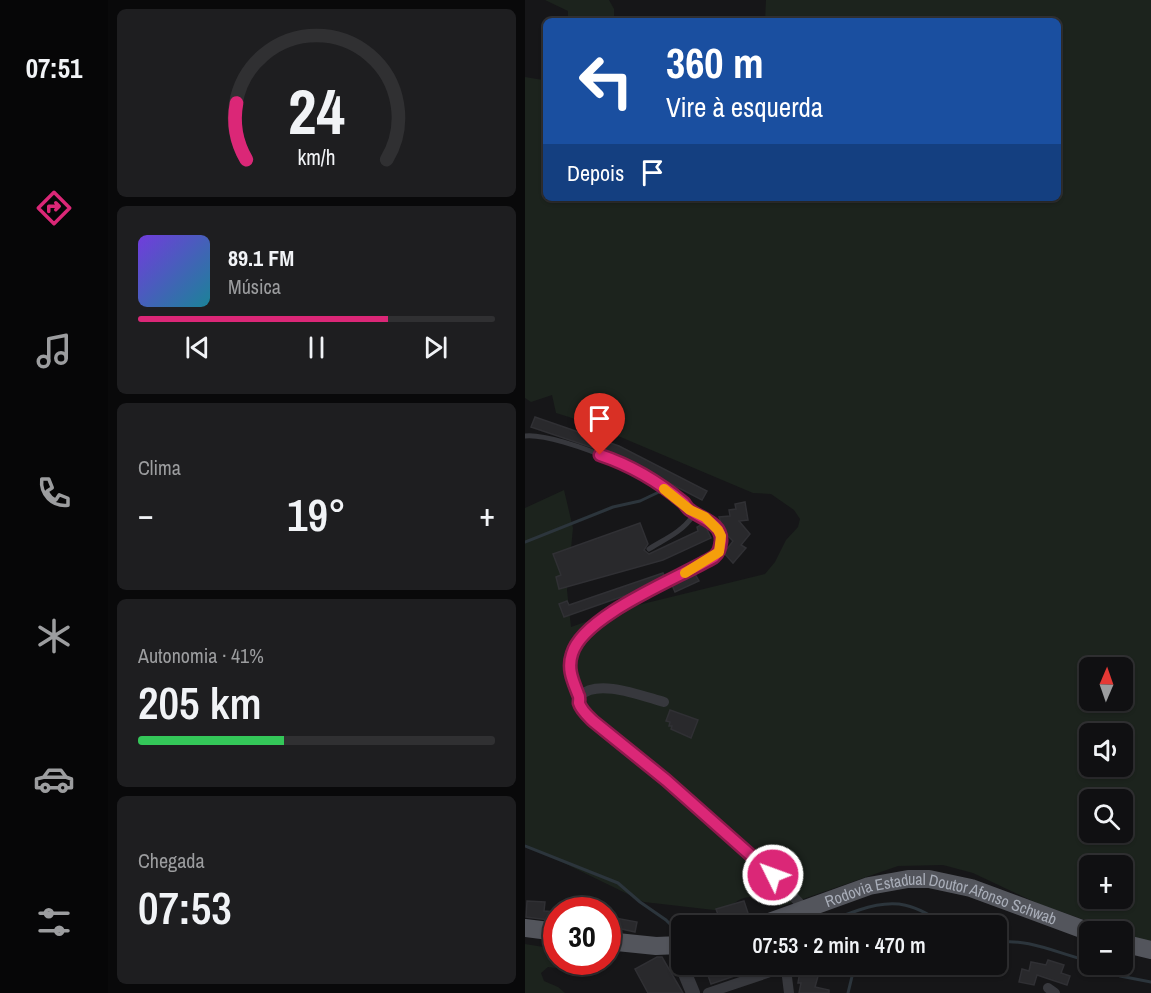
<!DOCTYPE html>
<html lang="pt">
<meta charset="utf-8">
<style>
body{margin:0;font-family:"Archivo Narrow",sans-serif;background:#1e1e20;color:#f1f3f6;height:100vh;display:flex;flex-direction:column;font-size:22px;white-space:nowrap}
*{box-sizing:border-box;margin:0}
p{font-size:20px;color:#9c9d9f}
.icon{flex:none;width:33px;height:33px;fill:none;stroke:currentColor;stroke-width:2;stroke-linecap:round;stroke-linejoin:round}
.map{position:relative;flex:1;overflow:hidden}
.sheet{display:flex;flex-direction:column;gap:9px;padding:9px;background:#09090a;width:417px}
.sheet>*{flex:none}
.banner{position:absolute;left:18px;top:18px;width:518px;height:183px;border-radius:9px;box-shadow:0 2px 4px #0004,0 0 0 2px #303032;background:#1a4fa0;color:#fff;overflow:hidden}
.needle{width:39px;rotate:2deg}
.fabs{position:absolute;left:554px;top:657px;display:grid;gap:12px}
.fabs a{display:grid;place-items:center;width:54px;height:54px;border-radius:9px;background:#101012;box-shadow:0 2px 4px #0004,0 0 0 2px #303032;font-size:30px}
.speed{position:absolute;left:18px;top:897px;display:flex;gap:12px;font-size:30px;font-weight:700;text-align:center}
.speed>*{display:grid;place-content:center;width:78px;height:78px;border-radius:50%;background:#101012;box-shadow:0 2px 4px #0004,0 0 0 2px #303032;line-height:1}
.speed .limit{border:9px solid #d22;background:#fff;color:#111}
.pin{position:absolute;display:grid;place-items:center;width:51px;height:51px;color:#fff;margin:-62px -26px;border-radius:50% 50% 50% 0;rotate:-45deg;box-shadow:0 0 6px #0007}
.pin .icon{rotate:45deg}
.me{position:absolute;width:66px;margin:-33px;rotate:312deg;stroke-linejoin:round;filter:drop-shadow(0 0 4px #0008)}
.turn{display:flex;align-items:center;gap:21px;height:126px;padding:0 24px;font-size:27px}
.turn .icon{width:78px;height:78px;stroke-width:2.5}
.turn b{display:block;font-size:42px;line-height:51px}
.then{display:flex;align-items:center;height:57px;padding:0 24px;background:#0003;gap:12px;font-size:22px}
.big{font-size:45px;font-weight:600;line-height:1.1}
.sheet .tile{flex:1;display:flex;flex-direction:column;justify-content:center;gap:9px;min-width:0;padding:0 21px;border-radius:9px;background:#1e1e20}
.sheet .dial{align-items:center;gap:0}
.dial svg{height:156px;overflow:visible;fill:none;stroke:#303032;stroke-width:7;stroke-linecap:round;text-anchor:middle}
.dial text{fill:#f1f3f6;stroke:none}
.song{display:flex;align-items:center;gap:18px}
.cover{width:72px;height:72px;border-radius:9px;background:linear-gradient(135deg,hsl(260 70% 55%),hsl(190 70% 35%))}
.played{height:6px;border-radius:3px;background:linear-gradient(90deg,#db2777 70%,#303032 70%)}
.keys{display:flex;justify-content:space-around;direction:ltr}
.heat{display:flex;justify-content:space-between;align-items:center;font-size:33px;direction:ltr}
.charge{height:9px;border-radius:4px;background:linear-gradient(90deg,#34c759 41%,#303032 0)}
.trip{position:absolute;left:146px;top:915px;width:336px;height:60px;border-radius:9px;background:#101012;box-shadow:0 2px 4px #0004,0 0 0 2px #303032;font-weight:600;line-height:60px;text-align:center}
main{display:flex;flex:1;min-height:0}
.tabs{display:flex;flex-direction:column;width:108px;justify-content:space-around;align-items:center;background:#060607;color:#9c9d9f}
.tabs .icon{width:42px;height:42px}
.tabs .active{color:#db2777}
.tabs b{font-size:27px;color:#f1f3f6}
.map>svg:first-child{display:block}
</style>
<main>
<nav class="tabs">
<b>07:51</b>
<svg class="icon active" aria-label="directions" viewBox="0 0 24 24"><path d="M12 3l9 9-9 9-9-9zM9 14v-3h6M13 9l2 2-2 2"/></svg>
<svg class="icon" aria-label="music" viewBox="0 0 24 24"><path d="M9 18V5l10-2v13"/><circle cx="6" cy="18" r="3"/><circle cx="16" cy="16" r="3"/></svg>
<svg class="icon" aria-label="phone" viewBox="0 0 24 24"><path d="M5 4h4l2 5-3 2q2 4 5 5l2-3 5 2v4C11 20 4 13 5 4z"/></svg>
<svg class="icon" aria-label="climate" viewBox="0 0 24 24"><path d="M12 3v18M4 7l16 10M4 17L20 7"/></svg>
<svg class="icon" aria-label="car" viewBox="0 0 24 24"><path d="M5 17H2v-5l4-1 3-4h7l3 4 3 1v5h-3M9 17h6M6 11h13"/><circle cx="7" cy="17" r="2"/><circle cx="17" cy="17" r="2"/></svg>
<svg class="icon" aria-label="filters" viewBox="0 0 24 24"><path d="M4 7h16M4 17h16"/><circle cx="9" cy="7" r="2"/><circle cx="15" cy="17" r="2"/></svg>
</nav>
<section class="sheet">
<div class="tile dial"><svg viewBox="0 0 100 80">
<path d="M14 69A42 42 0 1 1 86 69"/>
<path d="M14 69A42 42 0 0 1 9 40" stroke="#db2777"/>
<text x="50" y="56" font-size="32" font-weight="700">24</text>
<text x="50" y="72" font-size="11">km/h</text>
</svg></div>
<div class="tile">
<div class="song"><i class="cover"></i><div><b>89.1 FM</b><p>Música</p></div></div>
<div class="played"></div>
<div class="keys"><svg class="icon" aria-label="previous" viewBox="0 0 24 24"><path d="M18 5L8 12l10 7zM5 5v14"/></svg><svg class="icon" aria-label="pause" viewBox="0 0 24 24"><path d="M8 5v14M16 5v14"/></svg><svg class="icon" aria-label="next" viewBox="0 0 24 24"><path d="M6 5l10 7-10 7zM19 5v14"/></svg></div>
</div>
<div class="tile"><p>Clima</p>
<div class="heat"><a>−</a><b class="big">19°</b><a>+</a></div>
</div>
<div class="tile"><p>Autonomia · 41%</p><b class="big">205 km</b><div class="charge"></div></div>
<div class="tile"><p>Chegada</p><b class="big">07:53</b></div>
</section>
<div class="map">
<svg width="626" height="993" viewBox="0 0 626 993">
<rect width="100%" height="100%" fill="#161618"/>
<!-- green -->
<path fill="#1c231d" fill-rule="evenodd" d="M 20,0 L 84,0 L 89,9 L 89,21 L 43,21 L 43,11 Z
M 241,0 L 626,0 L 626,944 L 597,934 L 597,932 L 591,931 L 514,904 L 448,873 L 418,865 L 373,866 L 255,907 C 246,899 225,893 214,900 C 209,903 204,908 198,911 L 119,902 L 0,844 L 0,508 L 39,490 L 48,528 L 42,590 L 46,627 L 97,609 L 240,574 L 250,562 L 261,540 L 273,527 L 275,519 L 269,510 L 246,494 L 228,493 L 60,422 L 31,413 L 27,395 L 6,402 L 0,398 L 0,77 L 18,80 L 21,78 L 21,198 L 532,198 L 532,21 L 240,21 ZM 564,668 L 597,668 L 597,700 L 564,700 ZM 564,734 L 597,734 L 597,766 L 564,766 ZM 564,800 L 597,800 L 597,832 L 564,832 ZM 564,866 L 597,866 L 597,898 L 564,898 Z
M 0,944 L 31,949 L 32,962 L 45,962 L 49,964 L 48,970 L 23,967 L 16,973 L 19,981 L 33,987 L 40,993 L 0,993 Z"/>
<g fill="none" stroke-linecap="round" stroke-linejoin="round">
<!-- stream -->
<path stroke="#2c353c" stroke-width="3" d="M 0,542 L 88,507 L 115,501 L 134,492 L 141,494 L 148,502
M 0,846 L 93,883 L 115,902 L 141,920 L 147,926 L 156,928
M 306,926 C 313,916 323,914 334,910 C 373,897 389,905 423,926
M 318,926 L 319,915
M 471,943 C 501,937 534,954 564,961
M 578,964 L 595,976 L 626,982
M 323,993 L 330,964"/>
</g>
<!-- building -->
<path fill="#29292c" stroke="#303034" stroke-width="1.5" d="M 10,417 L 94,446 L 182,491 L 177,500 L 92,456 L 6,427 Z
M 220,502 L 223,520 L 214,521 L 225,534 L 216,545 L 221,548 L 208,563 L 199,553 L 208,541 L 200,533 L 194,517 L 205,516 L 204,510 L 211,509 L 210,504 Z
M 115,523 L 123,544 L 119,550 L 124,554 L 173,531 L 172,527 L 179,523 L 186,538 L 138,560 L 34,589 L 31,577 L 36,575 L 28,554 Z
M 138,573 L 140,578 L 116,590 L 39,617 L 34,604 L 42,601 L 44,605 Z
M 170,574 L 174,581 L 150,592 L 147,585 Z
M 145,710 L 173,720 L 166,738 L 146,729 L 147,726 L 144,726 L 145,722 L 141,721 Z
M 2,901 L 20,902 L 19,911 L 32,912 L 32,921 L 1,917 Z
M 219,901 L 224,916 L 197,926 L 191,909 Z
M 82,913 L 91,915 L 90,918 L 112,922 L 110,932 L 88,927 L 87,930 L 82,930 Z
M 132,957 L 137,957 L 158,993 L 123,993 L 110,969 Z
M 523,960 L 539,965 L 536,973 L 545,976 L 542,985 L 512,975 L 509,985 L 494,982 L 497,969 L 504,971 L 506,962 L 521,965 Z
M 179,964 L 225,964 L 227,970 L 186,984 Z
M 276,965 L 295,969 L 290,987 L 304,990 L 304,993 L 274,993 L 276,983 L 273,983 Z"/>
<g fill="none" stroke-linecap="round" stroke-linejoin="round">
<!-- service -->
<path stroke="#37383d" stroke-width="5" d="M 0,436 C 33,432 159,483 167,517 C 157,532 138,540 124,549
M 54,696 C 48,683 44,671 47,656 C 56,610 161,582 194,552 C 199,526 187,521 165,510"/>
<!-- minor -->
<path stroke="#37383d" stroke-width="10" d="M 139,702 C 117,696 72,678 55,696 C 54,707 60,714 68,721 C 142,780 216,840 280,909
M 261,969 L 264,993
M 523,988 L 530,993
M 183,993 L 269,964"/>
<!-- tertiary -->
<path stroke="#37383d" stroke-width="14" d="M 156,964 L 168,993"/>
<!-- primary -->
<g stroke="#53555c" stroke-width="18">
<path id="s1" d="M 233,926 L 344,886 L 383,879 L 404,879 L 446,888 L 565,932"/>
<path d="M 0,928 L 32,932"/>
<path d="M 82,941 L 131,946 L 156,945"/>
<path d="M 597,943 L 626,950"/>
</g>
</g>
<g fill="none" stroke-linecap="round" stroke-linejoin="round">
<!-- route casing -->
<g stroke="#8e194d" stroke-width="15">
<path id="route" d="M 75,455 C 105,465 134,482 159,503 C 161,506 163,509 165,510 C 176,519 197,523 196,541 C 195,549 194,552 189,557 C 154,578 58,615 47,654 C 42,669 48,681 53,694 C 55,697 54,700 54,703 C 56,710 63,716 68,721 L 141,780 L 248,875"/>
</g>
<!-- route -->
<use href="#route" stroke="#db2777" stroke-width="10"/>
<!-- slow -->
<path stroke="#f59e0b" stroke-width="10" d="M 139,489 L 165,510 L 180,517 L 193,530 L 196,536 L 194,552 L 160,573"/>
</g>
<g text-anchor="middle" stroke-width="6" stroke-linejoin="round" paint-order="stroke">
<!-- street labels -->
<g font-size="16" fill="#a8adb8" stroke="#111113">
<text dy="6" stroke="none"><textPath href="#s1" startOffset="192">Rodovia Estadual Doutor Afonso Schwab</textPath></text>
</g>
</g>
</svg>
<div class="fabs">
<a><svg class="needle" viewBox="-14 -14 28 28"><path d="M0-13l5 13h-10z" fill="#e53935"/><path d="M0 13l5-13h-10z" fill="#9c9d9f"/></svg></a>
<a><svg class="icon" aria-label="sound" viewBox="0 0 24 24"><path d="M4 9h4l5-4v14l-5-4H4zM17 9q2 3 0 6"/></svg></a>
<a><svg class="icon" aria-label="search" viewBox="0 0 24 24"><circle cx="10" cy="10" r="6"/><path d="M15 15l6 6"/></svg></a>
<a>+</a>
<a>−</a>
</div>
<div class="speed"><div class="limit">30</div></div>
<div class="pin" style="left:75px;top:455px;background:#d93025"><svg class="icon" aria-label="arrive" viewBox="0 0 24 24"><path d="M6 21V4h12l-3 4 3 4H6"/></svg></div>
<svg class="me" style="left:248px;top:875px" viewBox="-20 -20 40 40"><circle r="17" fill="#db2777" stroke="#fff" stroke-width="3"/><path d="M0-11L8 9 0 5-8 9z" fill="#fff"/></svg>
<div class="trip">07:53 · 2 min · 470 m</div>
<div class="banner">
<div class="turn"><svg class="icon" aria-label="left" viewBox="0 0 24 24"><path d="M17 20v-9H6M10 6l-5 5 5 5"/></svg><div><b>360 m</b>Vire à esquerda</div></div>
<div class="then">Depois<svg class="icon" aria-label="arrive" viewBox="0 0 24 24"><path d="M6 21V4h12l-3 4 3 4H6"/></svg></div>
</div>
</div>
</main>
